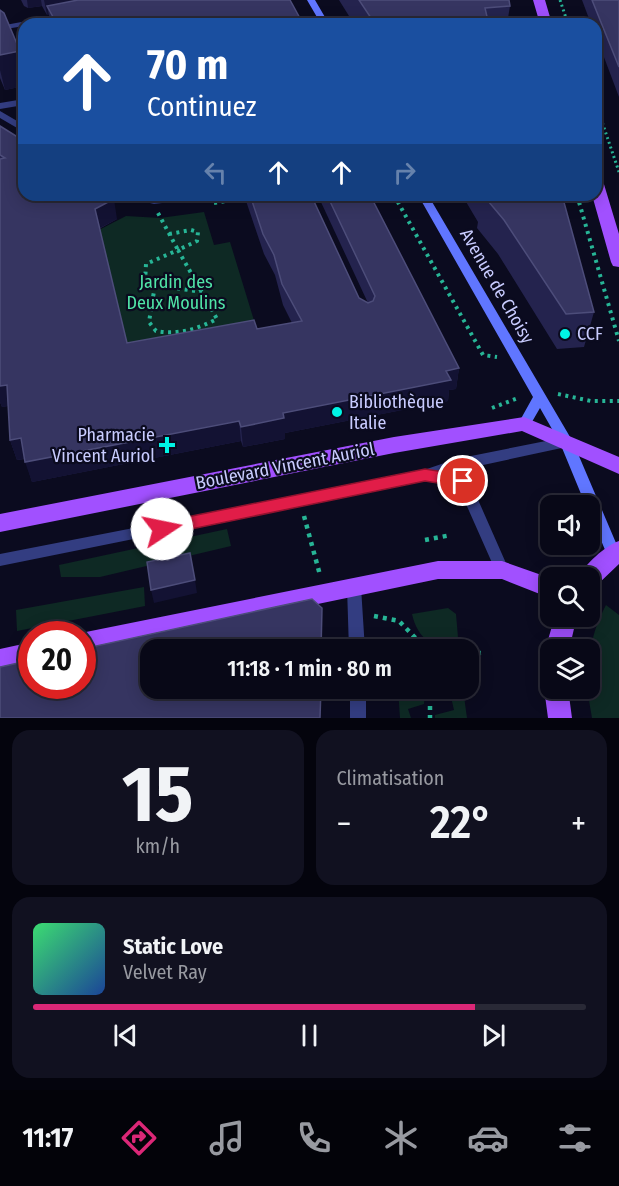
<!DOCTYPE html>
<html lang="fr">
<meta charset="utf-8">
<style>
body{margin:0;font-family:"Fira Sans Condensed",sans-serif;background:#111120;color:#f1f3f6;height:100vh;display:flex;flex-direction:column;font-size:22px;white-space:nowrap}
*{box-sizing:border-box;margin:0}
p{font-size:20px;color:#989aa1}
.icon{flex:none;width:33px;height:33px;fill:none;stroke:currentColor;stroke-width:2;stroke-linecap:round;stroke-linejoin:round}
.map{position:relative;height:718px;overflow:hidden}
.drawer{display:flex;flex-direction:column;gap:12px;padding:12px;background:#04040d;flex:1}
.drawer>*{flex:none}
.banner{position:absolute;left:18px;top:18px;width:584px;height:183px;border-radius:18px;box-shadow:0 3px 15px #0003,0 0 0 2px #292936;background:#1a4fa0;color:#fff;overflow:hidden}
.fabs{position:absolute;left:540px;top:495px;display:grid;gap:12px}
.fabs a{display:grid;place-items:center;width:60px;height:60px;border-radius:12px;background:#080817;box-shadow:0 3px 15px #0003,0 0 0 2px #292936;font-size:30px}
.speed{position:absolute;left:18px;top:621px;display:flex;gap:12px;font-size:30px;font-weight:700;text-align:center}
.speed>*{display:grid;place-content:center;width:78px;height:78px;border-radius:50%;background:#080817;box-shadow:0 3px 15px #0003,0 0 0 2px #292936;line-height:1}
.speed .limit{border:9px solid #d22;background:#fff;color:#111}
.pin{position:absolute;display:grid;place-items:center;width:51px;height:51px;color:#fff;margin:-26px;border:3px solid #fff;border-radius:50%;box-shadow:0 2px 6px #0007}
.me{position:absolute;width:66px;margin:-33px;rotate:79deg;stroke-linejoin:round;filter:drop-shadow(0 0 4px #0008)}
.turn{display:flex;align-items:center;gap:21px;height:126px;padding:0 30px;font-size:27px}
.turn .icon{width:78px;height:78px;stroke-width:2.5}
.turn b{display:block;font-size:42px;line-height:51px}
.lanes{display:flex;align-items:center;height:57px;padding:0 30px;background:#0003;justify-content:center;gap:30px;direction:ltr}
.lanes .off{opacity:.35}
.big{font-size:45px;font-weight:600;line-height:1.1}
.drawer .card{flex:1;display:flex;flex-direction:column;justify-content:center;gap:9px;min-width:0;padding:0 21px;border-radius:18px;background:#111120}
.drawer .dial{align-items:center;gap:0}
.dial b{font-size:78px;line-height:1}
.song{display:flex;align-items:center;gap:18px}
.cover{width:72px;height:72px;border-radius:9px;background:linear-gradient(135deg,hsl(140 70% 55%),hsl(220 70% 35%))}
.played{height:6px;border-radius:3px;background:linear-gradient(90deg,#db2777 80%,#292936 80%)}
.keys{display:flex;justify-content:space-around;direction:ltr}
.heat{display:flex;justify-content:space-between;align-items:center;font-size:33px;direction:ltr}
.drawer .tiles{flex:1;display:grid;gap:12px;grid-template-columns:1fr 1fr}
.card:last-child{grid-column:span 2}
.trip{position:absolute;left:140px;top:639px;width:339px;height:60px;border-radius:18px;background:#080817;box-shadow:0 3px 15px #0003,0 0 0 2px #292936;font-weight:600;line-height:60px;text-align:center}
.tab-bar{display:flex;height:96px;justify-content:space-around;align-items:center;background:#030309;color:#989aa1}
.tab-bar .icon{width:42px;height:42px}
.tab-bar .current{color:#db2777}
.tab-bar b{font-size:27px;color:#f1f3f6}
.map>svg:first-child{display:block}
</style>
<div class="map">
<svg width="619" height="718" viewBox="0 0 619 718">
<rect width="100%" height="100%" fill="#0b0b1f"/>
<!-- green -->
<path fill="#0e2924" d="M 204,212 L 214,245 L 230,242 L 260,340 L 131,363 L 99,230 L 126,216 L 160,218 Z
M 227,529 L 231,546 L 100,577 L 61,577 L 59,565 Z
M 144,587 L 145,606 L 17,631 L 16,610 Z
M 606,605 L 619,615 L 619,718 L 592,718 L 587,689 L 590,688 C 590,652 589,638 606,605 Z
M 448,608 L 456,614 L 459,649 C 433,648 418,640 412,614 Z
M 398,689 L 425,689 L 424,704 L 408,709 L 411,718 L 400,718 Z
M 437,689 L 463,689 L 467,718 L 435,718 L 435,715 L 454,710 L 451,697 L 436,701 Z"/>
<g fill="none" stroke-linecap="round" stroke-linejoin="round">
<!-- path-far2 -->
<path stroke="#27b596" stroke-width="3" stroke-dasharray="2 3" stroke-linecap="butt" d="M 560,0 L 568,24
M 596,104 L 619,172"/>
<!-- path-far1 -->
<path stroke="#27b596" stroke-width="4" stroke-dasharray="3 4.5" stroke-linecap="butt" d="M 394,195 L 483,355 L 497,357
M 577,195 L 619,341
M 214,203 L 246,198
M 158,213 L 178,250
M 169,234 L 191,230 L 198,232 L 197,241 L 178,250
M 178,250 L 217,319 C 197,329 179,335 156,331 L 149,322 L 155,285 L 145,283 L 146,264 Z
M 155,285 L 202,292
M 558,394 L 591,401 L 619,401
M 492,408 L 518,398"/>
<!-- path -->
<path stroke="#27b596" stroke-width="4.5" stroke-dasharray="4 5" stroke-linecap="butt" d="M 304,516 L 320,575
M 425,540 L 451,535
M 374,616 L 399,621 L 427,650
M 468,654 L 481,653
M 430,688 L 430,718"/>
<!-- lane -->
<path fill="#333d81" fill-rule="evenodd" d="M 566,437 L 571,438 L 573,442 L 571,446 L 446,473 L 468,477 L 509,570 L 507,574 L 502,576 L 497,574 L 458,486 L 425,480 L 0,566 L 0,554 L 344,487 L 424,470 L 456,459 Z"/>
<!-- street -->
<path fill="#333d81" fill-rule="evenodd" d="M 64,14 L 67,14 L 67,18 L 24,24 L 24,26 L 0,30 L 0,26 Z
M 24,99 L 24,105 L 0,109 L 0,103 Z
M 0,111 L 24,125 L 24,132 L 0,118 Z
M 125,195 L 142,195 L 154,198 L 178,195 L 207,195 L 202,198 L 154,204 L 126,197 Z
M 354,581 L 359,582 L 361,587 L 365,650 L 349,650 L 347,587 L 349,582 Z
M 350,688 L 366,688 L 366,718 L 350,718 Z"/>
<!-- secondary -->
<path fill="#6076ff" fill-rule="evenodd" d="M 307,0 L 315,0 L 329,24 L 321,24 Z
M 418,195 L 428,195 L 573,442 L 619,550 L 618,557 L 613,559 L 608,557 L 590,514 L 590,506 L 586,506 L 560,443 L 540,408 L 529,427 L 519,427 L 518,424 L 533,397 Z"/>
<!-- primary -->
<path fill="#a150ff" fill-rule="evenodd" d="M 533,0 L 545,0 L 552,24 L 540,24 Z
M 596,177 L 603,181 L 619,234 L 619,267 L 613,266 L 611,262 L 592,195 L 596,195 Z
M 524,417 L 619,457 L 619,474 L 522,431 L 394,453 L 0,532 L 0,514 L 394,437 Z
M 619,541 L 619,564 L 597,585 L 590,587 L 590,578 L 578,578 C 585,564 605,546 619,541 Z
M 438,561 L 502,561 L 550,578 L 550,598 L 502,579 L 438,579 L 82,653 L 82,634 L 76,634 Z
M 555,616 L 577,616 L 569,650 L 550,650 L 550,658 L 545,650 Z
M 32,642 L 32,664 L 0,671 L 0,649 Z
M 550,679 L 550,688 L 568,688 L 572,718 L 548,718 L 544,688 Z"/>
</g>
<!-- wall -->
<path fill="#24234e" d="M 21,0 L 290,0 L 301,20 L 301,24 L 51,24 L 49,15 L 47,15 L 42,6 L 28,8 L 24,6 Z
M 339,0 L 509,0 L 510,6 L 507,24 L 354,24 Z
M 582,0 L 619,0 L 619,97 L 596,36 L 596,24 L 591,24 Z
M 0,10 L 24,67 L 24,86 L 5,90 L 0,78 Z
M 0,126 L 117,219 L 99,229 L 127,343 L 257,329 L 292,323 L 283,305 L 275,275 L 264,254 L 244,195 L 311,195 L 359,298 L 368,303 L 320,200 L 320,195 L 370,195 L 459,368 L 456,389 L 449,390 L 448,401 L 285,433 L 285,439 L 243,447 L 241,441 L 32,482 L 25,459 L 17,460 L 10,440 L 8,406 L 2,407 L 0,402 Z
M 462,195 L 562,195 L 594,312 L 584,347 L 557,349 L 498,254 L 477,228 L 478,222 Z"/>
<!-- shaded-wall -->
<path fill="#131233" d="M 27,0 L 41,0 L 42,6 L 28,8 Z
M 44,0 L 129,0 L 47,6 L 49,15 L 47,15 Z
M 20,51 L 24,67 L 24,86 L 5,90 L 0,70 L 0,55 Z
M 114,199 L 117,219 L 98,229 L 95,209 Z
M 459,368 L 456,389 L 449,390 L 448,401 L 285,433 L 285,439 L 243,447 L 241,427 L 283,413 Z
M 7,385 L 13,405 L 2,407 L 0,402 L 0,386 Z
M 239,421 L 241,441 L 32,482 L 25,462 Z
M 21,438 L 27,458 L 17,460 L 10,440 Z
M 195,580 L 197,593 L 154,603 L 151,590 Z"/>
<!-- building -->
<path fill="#363561" stroke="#4d4d7a" stroke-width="1.5" d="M 78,0 L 290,0 L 301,20 L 297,24 L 57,24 L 47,6 Z
M 359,0 L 509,0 L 510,6 L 485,8 L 488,21 L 478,21 L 478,24 L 375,24 Z
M 592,0 L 619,0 L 619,67 Z
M 0,10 L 4,13 L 20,51 L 0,55 Z
M 0,126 L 24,141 L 24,195 L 107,195 L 114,199 L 95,209 L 127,343 L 254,320 L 257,329 L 302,321 L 282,284 L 274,255 L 263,234 L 250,195 L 311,195 L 359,298 L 368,303 L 373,301 L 375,296 L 327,195 L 370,195 L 459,368 L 446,371 L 451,380 L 283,413 L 284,418 L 241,427 L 239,421 L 25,462 L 21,438 L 10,440 L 7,385 L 0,386 L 0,159 L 5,158 L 0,155 Z
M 483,195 L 562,195 L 594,312 L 566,314 L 504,220 Z
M 190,553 L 195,580 L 151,590 L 147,562 Z
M 312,599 L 322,608 L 321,650 L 150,650 L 150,688 L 321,688 L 320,718 L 0,718 L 0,667 L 32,660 L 32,686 L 82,686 L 82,649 Z"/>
<!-- route -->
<path fill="#e11d48" stroke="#92132f" stroke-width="1.5" d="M 425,469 L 463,475 L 469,477 L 471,481 L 469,486 L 463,487 L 425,481 L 162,535 L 156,533 L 154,529 L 156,524 L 162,522 Z"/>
<!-- markers -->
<g fill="#00f4e5" stroke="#0b0b1f" stroke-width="2">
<circle cx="565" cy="334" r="6"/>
<circle cx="337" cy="412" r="6"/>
<path d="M164 436h6v6h6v6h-6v6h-6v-6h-6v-6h6z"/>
</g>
<g text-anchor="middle" stroke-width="4.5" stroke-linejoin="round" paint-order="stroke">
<!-- park labels -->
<g font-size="18" fill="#50e4a7" stroke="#0b0b1f">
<text x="176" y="288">Jardin des<tspan x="176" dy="21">Deux Moulins</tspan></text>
</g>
<!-- street labels -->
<g font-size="18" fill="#c9ccff" stroke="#0b0b1f">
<text transform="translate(497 286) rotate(60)" y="6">Avenue de Choisy</text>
<text transform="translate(285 466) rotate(-11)" y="6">Boulevard Vincent Auriol</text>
</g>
<!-- poi labels -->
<g font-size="18" fill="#c9ccff" stroke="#0b0b1f" text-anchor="start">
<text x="577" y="340">CCF</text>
<text x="349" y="408">Bibliothèque<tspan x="349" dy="21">Italie</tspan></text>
<text x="155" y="441" text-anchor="end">Pharmacie<tspan x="155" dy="21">Vincent Auriol</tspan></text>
</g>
</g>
</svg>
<div class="fabs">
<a><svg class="icon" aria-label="sound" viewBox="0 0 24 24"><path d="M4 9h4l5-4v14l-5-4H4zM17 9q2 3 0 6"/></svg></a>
<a><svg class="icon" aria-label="search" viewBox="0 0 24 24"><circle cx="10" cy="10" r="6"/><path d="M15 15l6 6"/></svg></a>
<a><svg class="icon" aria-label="layers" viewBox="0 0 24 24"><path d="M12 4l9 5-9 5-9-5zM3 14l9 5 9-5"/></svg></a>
</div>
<div class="speed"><div class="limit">20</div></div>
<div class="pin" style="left:463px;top:481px;background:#d93025"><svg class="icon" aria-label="arrive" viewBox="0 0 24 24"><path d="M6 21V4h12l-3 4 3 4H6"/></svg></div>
<svg class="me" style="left:162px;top:529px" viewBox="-20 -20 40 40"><circle r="19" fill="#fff"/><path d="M0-13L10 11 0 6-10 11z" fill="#e11d48"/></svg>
<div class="trip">11:18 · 1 min · 80 m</div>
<div class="banner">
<div class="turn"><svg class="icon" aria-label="ahead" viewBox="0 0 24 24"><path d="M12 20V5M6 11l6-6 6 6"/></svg><div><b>70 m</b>Continuez</div></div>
<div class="lanes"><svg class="icon off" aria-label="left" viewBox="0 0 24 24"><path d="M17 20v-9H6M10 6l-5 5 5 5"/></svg><svg class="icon" aria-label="ahead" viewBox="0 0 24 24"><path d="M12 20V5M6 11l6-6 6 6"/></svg><svg class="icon" aria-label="ahead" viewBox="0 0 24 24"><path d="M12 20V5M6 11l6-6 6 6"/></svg><svg class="icon off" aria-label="right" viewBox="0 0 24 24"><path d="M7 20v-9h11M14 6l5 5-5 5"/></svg></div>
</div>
</div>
<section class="drawer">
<div class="tiles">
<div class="card dial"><b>15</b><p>km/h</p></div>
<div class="card"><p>Climatisation</p>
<div class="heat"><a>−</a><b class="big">22°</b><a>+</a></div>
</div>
<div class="card">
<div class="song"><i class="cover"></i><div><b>Static Love</b><p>Velvet Ray</p></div></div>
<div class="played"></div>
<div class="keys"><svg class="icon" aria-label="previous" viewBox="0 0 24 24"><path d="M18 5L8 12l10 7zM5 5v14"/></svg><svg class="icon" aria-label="pause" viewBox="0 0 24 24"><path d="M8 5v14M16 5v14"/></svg><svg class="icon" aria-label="next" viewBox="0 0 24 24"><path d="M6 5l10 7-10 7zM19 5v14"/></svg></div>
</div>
</div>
</section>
<nav class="tab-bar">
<b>11:17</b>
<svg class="icon current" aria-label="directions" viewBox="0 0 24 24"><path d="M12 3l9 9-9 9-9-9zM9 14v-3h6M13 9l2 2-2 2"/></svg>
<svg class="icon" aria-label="music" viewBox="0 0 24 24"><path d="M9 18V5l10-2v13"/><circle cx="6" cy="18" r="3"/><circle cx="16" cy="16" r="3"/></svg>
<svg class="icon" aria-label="phone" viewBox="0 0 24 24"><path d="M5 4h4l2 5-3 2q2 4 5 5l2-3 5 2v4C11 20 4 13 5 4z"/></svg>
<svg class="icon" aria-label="climate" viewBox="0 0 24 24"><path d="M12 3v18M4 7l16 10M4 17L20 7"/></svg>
<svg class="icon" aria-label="car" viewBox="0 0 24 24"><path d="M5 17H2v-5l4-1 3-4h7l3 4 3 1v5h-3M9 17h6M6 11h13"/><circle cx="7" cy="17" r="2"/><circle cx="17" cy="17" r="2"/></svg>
<svg class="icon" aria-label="filters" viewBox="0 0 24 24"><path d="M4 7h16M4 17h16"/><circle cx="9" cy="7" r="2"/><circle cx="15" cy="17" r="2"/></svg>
</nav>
